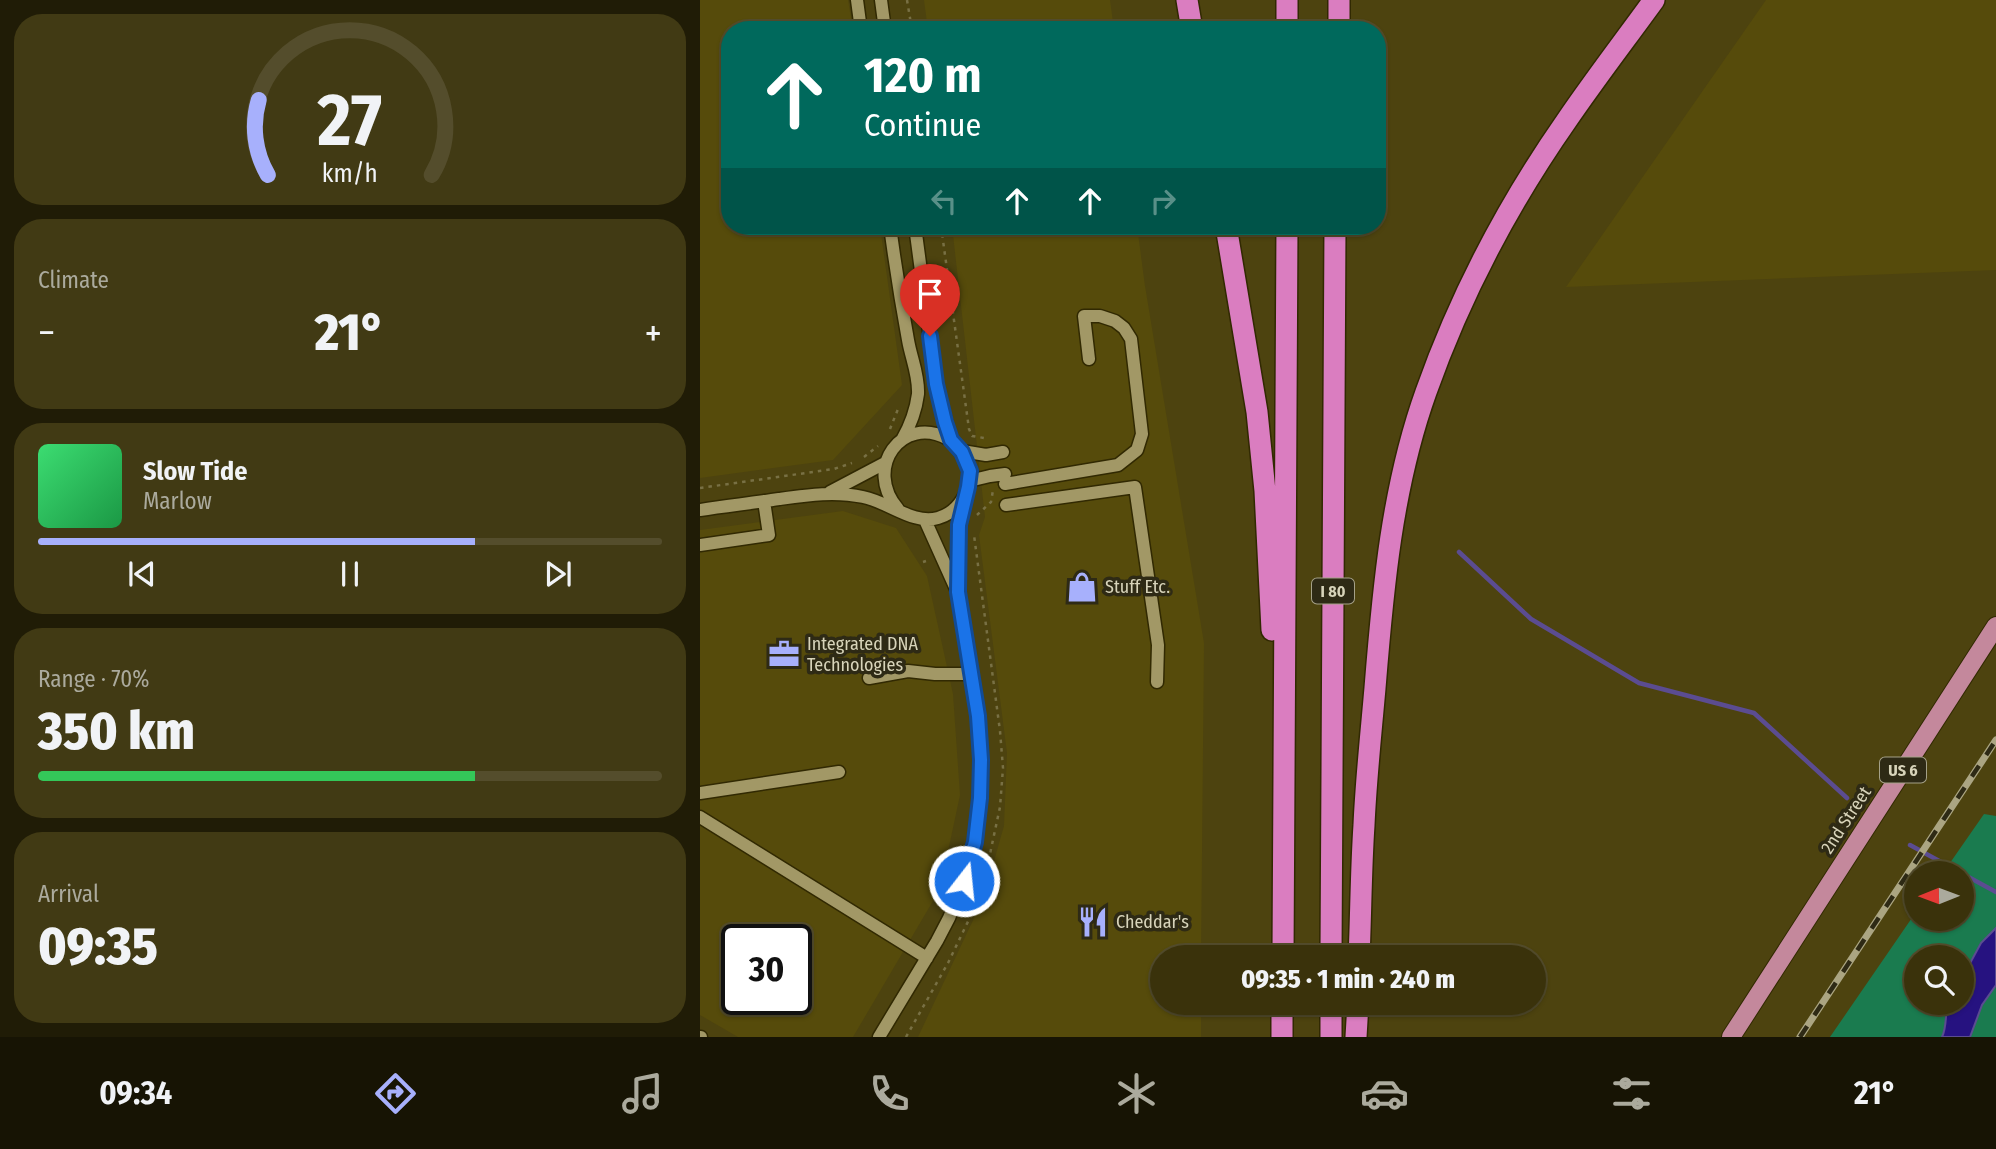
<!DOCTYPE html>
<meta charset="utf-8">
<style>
body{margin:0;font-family:"Fira Sans Condensed",sans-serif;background:#413a14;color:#f1f3f6;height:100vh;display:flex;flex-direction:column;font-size:26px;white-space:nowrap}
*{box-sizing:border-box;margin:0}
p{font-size:23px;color:#abaa9d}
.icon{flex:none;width:38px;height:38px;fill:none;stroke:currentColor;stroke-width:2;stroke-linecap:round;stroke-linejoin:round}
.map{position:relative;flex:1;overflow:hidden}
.panel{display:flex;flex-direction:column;gap:14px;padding:14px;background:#201c06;width:700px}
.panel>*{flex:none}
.top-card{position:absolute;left:21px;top:21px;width:665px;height:214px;border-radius:28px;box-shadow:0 2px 5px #0004,0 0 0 2px #544d2c;background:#00695c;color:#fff;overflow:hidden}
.needle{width:46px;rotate:269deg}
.buttons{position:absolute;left:1204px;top:861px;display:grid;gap:14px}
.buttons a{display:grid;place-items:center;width:70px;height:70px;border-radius:50%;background:#3a320b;box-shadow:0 2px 5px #0004,0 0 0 2px #544d2c;font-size:35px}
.speed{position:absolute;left:21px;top:924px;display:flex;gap:14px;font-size:35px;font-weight:700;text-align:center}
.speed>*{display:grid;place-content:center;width:91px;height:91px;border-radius:50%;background:#3a320b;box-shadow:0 2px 5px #0004,0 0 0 2px #544d2c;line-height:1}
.speed .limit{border:4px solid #111;border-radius:10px;background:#fff;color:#111}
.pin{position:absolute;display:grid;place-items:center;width:60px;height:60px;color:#fff;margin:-72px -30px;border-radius:50% 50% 50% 0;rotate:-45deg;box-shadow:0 0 7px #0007}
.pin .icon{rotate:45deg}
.me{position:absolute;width:77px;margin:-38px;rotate:16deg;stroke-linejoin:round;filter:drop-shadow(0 0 5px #0008)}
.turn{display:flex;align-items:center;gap:24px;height:147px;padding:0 28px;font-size:32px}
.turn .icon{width:91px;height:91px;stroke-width:2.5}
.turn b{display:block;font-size:49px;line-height:60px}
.lanes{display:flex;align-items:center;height:66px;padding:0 28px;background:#0003;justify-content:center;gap:35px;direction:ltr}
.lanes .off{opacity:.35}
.big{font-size:52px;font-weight:800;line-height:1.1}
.panel .card{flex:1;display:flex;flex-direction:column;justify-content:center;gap:10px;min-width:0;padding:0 24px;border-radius:28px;background:#413a14}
.panel .dial{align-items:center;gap:0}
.dial svg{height:182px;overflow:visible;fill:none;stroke:#544d2c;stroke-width:7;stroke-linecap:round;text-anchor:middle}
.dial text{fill:#f1f3f6;stroke:none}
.song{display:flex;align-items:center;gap:21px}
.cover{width:84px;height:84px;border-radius:10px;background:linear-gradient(135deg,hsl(140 70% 55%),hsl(140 70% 35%))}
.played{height:7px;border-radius:4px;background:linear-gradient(90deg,#a7b0fc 70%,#544d2c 70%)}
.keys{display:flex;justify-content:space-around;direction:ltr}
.heat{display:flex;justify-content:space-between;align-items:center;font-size:38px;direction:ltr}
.charge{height:10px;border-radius:5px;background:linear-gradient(90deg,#34c759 70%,#544d2c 0)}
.trip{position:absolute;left:450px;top:945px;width:396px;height:70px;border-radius:35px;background:#3a320b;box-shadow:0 2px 5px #0004,0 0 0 2px #544d2c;font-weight:800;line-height:70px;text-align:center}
.dock{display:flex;height:112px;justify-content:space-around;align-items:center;background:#171404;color:#abaa9d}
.dock .icon{width:49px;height:49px}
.dock .current{color:#a7b0fc}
.dock b{font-size:32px;color:#f1f3f6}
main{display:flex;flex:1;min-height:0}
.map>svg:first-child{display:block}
</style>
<main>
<section class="panel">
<div class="card dial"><svg viewBox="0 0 100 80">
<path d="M14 69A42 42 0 1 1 86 69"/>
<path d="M14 69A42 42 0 0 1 10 36" stroke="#a7b0fc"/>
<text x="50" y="56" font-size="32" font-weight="700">27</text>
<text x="50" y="72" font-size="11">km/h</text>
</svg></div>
<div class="card"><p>Climate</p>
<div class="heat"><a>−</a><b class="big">21°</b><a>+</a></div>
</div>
<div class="card">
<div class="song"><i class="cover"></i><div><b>Slow Tide</b><p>Marlow</p></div></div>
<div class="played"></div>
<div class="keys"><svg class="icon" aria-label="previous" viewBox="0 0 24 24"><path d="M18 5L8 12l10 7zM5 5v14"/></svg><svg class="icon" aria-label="pause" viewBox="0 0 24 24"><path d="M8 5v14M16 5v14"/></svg><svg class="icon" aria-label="next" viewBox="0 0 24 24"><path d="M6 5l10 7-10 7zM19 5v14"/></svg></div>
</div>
<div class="card"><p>Range · 70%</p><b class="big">350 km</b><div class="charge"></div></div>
<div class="card"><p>Arrival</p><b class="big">09:35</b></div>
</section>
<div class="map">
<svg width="1296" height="1037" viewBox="0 0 1296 1037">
<rect width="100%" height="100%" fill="#4d430f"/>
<!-- built -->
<path fill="#564b0b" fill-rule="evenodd" d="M 0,0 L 148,0 L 153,30 L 30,30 L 30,226 L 180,226 L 202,385 L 133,460 L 0,478 Z
M 224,0 L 410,0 L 414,30 L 228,30 Z
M 1066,0 L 1296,0 L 1296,270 L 866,287 Z
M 252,226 L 437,226 L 445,286 L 504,643 L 501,957 L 462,957 L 462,1003 L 501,1003 L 501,1037 L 218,1037 L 283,899 L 304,826 L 307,753 L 279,535 L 285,517 Z
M 143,511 L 196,528 L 227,576 L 253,694 L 260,795 L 240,889 L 153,1037 L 38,1037 L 0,1015 L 0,530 ZM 37,940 L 96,940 L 96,999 L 37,999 Z"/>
<!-- green -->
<path fill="#1a7b4f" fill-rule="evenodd" d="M 1284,814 L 1296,816 L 1296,1037 L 1130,1037 L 1216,912 L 1216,919 L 1262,919 L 1262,873 L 1243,873 ZM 1216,957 L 1262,957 L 1262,1003 L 1216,1003 Z"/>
<!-- water -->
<path fill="#261280" stroke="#5b4c91" stroke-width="2" d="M 1296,928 L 1296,985 L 1282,1005 L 1270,1037 L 1242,1037 C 1247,1027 1245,1014 1248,1003 L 1262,1003 L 1262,978 L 1281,943 Z"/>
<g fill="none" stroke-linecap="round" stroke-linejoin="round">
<!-- stream -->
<path stroke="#5b4c91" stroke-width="4.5" d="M 759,552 L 831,619 L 939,683 L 1054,713 L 1147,798
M 1210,845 L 1296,892"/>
<!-- minor casing -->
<g stroke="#312902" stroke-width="15">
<path id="minor" d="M 157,0 L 161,30
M 181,0 L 185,30
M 190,226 C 195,264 201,302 208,340 C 211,358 219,375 218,394 C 216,410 210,426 202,440
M 215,226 L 236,384 L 251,440
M 262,451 L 286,455 L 303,452
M 269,481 L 290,476 L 305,474
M 305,484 L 418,465 L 437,450 L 442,434 L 431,339 L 424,328 L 415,321 L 400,316 L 384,316 L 389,359
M 130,492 L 185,463
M 306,505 L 435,487 L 458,645 L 457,682
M 0,510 C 26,506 53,503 79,499 C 108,495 135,491 163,497 C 189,502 213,525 238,518 C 273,508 281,457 248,439 C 202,414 163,468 198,509
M 225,520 L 256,589
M 0,545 L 69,535 L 64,501
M 169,678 L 208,671 L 235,674 L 272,674
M 0,793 L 139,772
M 0,817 L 227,958
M 0,1037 L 1,1037
M 179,1037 L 237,941 L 249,918 L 264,881 L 275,842 L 280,798 L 281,760 L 278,716 L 258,592 L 259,525 L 269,487"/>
</g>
<!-- major casing -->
<g stroke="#312902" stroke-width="20">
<path id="major" d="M 1031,1037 L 1296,626"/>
</g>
<!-- highway casing -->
<g stroke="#312902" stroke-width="24">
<path id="highway" d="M 487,0 L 492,30
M 587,30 L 587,0
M 639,30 L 639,0
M 526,226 L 557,412 L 565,491 L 572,630
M 583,957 L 587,226
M 631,957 L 635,226
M 659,957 C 661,913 661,869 664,825 C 666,779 671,734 675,688 C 683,588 692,487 726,392 C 760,296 809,203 867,120 C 895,79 925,40 954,0
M 582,1037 L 582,1003
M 631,1037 L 631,1003
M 656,1037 L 658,1003"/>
</g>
<!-- path -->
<path stroke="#787044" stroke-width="2.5" stroke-dasharray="3.5 5" stroke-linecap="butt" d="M 207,0 L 212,30
M 241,226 L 269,429 L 272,436 L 284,438 L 284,442
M 190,429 L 198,409 L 202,409
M 164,457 L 178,446
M 0,488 L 134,469 L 152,463
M 277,515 L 291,502 L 293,490
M 223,562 L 226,561
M 206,1037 L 248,963 L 275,907 L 287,868 L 300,807 L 303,768 L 300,731 L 274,535"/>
<!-- minor -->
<use href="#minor" stroke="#a29866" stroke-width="12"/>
<!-- major -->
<use href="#major" stroke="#c4889c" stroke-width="18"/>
<!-- highway -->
<use href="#highway" stroke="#da7dc0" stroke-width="21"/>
<!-- rail casing -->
<g stroke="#aba582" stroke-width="7">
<path id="rail" d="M 1100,1037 L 1296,740"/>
</g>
<!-- rail -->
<use href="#rail" stroke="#2e2a15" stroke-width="4.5" stroke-dasharray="13" stroke-linecap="butt"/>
</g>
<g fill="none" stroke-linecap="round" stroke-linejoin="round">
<!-- route casing -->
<g stroke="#114b97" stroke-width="18">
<path id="route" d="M 230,336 L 236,384 L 245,422 L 251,440 L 262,452 L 270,471 L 268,487 L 259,525 L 258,592 L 278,716 L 281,760 L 280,798 L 275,842 L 264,881"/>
</g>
<!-- route -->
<use href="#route" stroke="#1a73e8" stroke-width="12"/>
</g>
<!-- icons -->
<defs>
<g id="shop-bare" transform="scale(2.415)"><path d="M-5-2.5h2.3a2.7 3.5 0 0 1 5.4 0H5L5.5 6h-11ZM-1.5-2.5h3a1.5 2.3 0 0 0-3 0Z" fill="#a7b0fc" stroke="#2e2a15" stroke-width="2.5" paint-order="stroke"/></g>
<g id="office-bare" transform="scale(2.415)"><path d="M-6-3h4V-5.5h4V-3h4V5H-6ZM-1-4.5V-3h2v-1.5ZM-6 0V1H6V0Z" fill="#a7b0fc" stroke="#2e2a15" stroke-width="2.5" paint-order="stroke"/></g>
<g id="restaurant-bare" transform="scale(2.415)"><path d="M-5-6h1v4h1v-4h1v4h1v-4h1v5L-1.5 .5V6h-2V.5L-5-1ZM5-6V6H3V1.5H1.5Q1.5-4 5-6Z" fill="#a7b0fc" stroke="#2e2a15" stroke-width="2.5" paint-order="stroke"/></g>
</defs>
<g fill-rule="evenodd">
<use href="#shop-bare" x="382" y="587"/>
<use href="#office-bare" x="84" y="654"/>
<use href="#restaurant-bare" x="393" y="922"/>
</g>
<g text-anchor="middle" stroke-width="7" stroke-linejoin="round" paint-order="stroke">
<!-- shield labels -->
<g fill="#2e2a15" stroke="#a5a188" stroke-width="2">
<rect x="612" y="578.5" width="42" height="25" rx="5"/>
<rect x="1180" y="757.5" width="46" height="25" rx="5"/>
</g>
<g font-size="16" font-weight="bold" fill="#d8d4ba">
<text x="633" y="597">I 80</text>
<text x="1203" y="776">US 6</text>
</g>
<!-- poi labels -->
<g font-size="18" fill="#d8d4ba" stroke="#2e2a15" text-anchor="start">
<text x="405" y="593">Stuff Etc.</text>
<text x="107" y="650">Integrated DNA<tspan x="107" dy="21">Technologies</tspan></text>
<text x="416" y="928">Cheddar's</text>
</g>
<!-- street labels -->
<g font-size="18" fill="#d8d4ba" stroke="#2e2a15">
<text transform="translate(1146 820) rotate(-57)" y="6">2nd Street</text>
</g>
</g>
</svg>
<div class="buttons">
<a><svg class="needle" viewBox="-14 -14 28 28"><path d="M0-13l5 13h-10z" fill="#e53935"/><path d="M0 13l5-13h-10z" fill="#abaa9d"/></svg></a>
<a><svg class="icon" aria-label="search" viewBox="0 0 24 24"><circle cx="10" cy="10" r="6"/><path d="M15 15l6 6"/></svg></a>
</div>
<div class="speed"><div class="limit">30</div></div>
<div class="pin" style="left:230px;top:336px;background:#d93025"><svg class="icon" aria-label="arrive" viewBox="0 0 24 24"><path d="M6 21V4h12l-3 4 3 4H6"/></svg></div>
<svg class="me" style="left:264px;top:881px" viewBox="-20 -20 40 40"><circle r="17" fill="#1a73e8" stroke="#fff" stroke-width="3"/><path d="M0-11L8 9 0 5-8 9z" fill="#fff"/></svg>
<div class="trip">09:35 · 1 min · 240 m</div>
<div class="top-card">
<div class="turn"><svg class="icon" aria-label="ahead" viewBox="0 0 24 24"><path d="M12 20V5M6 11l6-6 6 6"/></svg><div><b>120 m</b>Continue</div></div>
<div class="lanes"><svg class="icon off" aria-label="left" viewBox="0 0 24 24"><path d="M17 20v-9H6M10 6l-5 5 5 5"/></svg><svg class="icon" aria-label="ahead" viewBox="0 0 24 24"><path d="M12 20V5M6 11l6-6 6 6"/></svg><svg class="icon" aria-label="ahead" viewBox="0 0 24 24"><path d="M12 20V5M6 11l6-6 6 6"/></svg><svg class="icon off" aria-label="right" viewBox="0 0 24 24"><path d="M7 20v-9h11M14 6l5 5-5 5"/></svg></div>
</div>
</div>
</main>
<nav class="dock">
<b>09:34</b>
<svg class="icon current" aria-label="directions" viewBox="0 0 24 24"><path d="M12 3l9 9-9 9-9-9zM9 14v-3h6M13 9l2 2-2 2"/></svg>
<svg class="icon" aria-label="music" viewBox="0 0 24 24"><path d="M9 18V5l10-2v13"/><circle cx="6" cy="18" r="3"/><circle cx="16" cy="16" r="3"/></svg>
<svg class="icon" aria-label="phone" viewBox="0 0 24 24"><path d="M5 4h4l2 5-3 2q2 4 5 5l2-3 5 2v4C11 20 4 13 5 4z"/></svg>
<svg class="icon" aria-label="climate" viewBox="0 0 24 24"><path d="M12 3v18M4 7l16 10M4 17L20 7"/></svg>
<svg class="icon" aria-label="car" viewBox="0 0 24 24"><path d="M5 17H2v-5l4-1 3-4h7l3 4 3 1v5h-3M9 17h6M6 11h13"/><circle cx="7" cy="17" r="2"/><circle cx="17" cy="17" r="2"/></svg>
<svg class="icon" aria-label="filters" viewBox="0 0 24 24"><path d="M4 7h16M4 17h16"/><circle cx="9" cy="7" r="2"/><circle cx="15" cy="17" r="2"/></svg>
<b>21°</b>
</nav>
